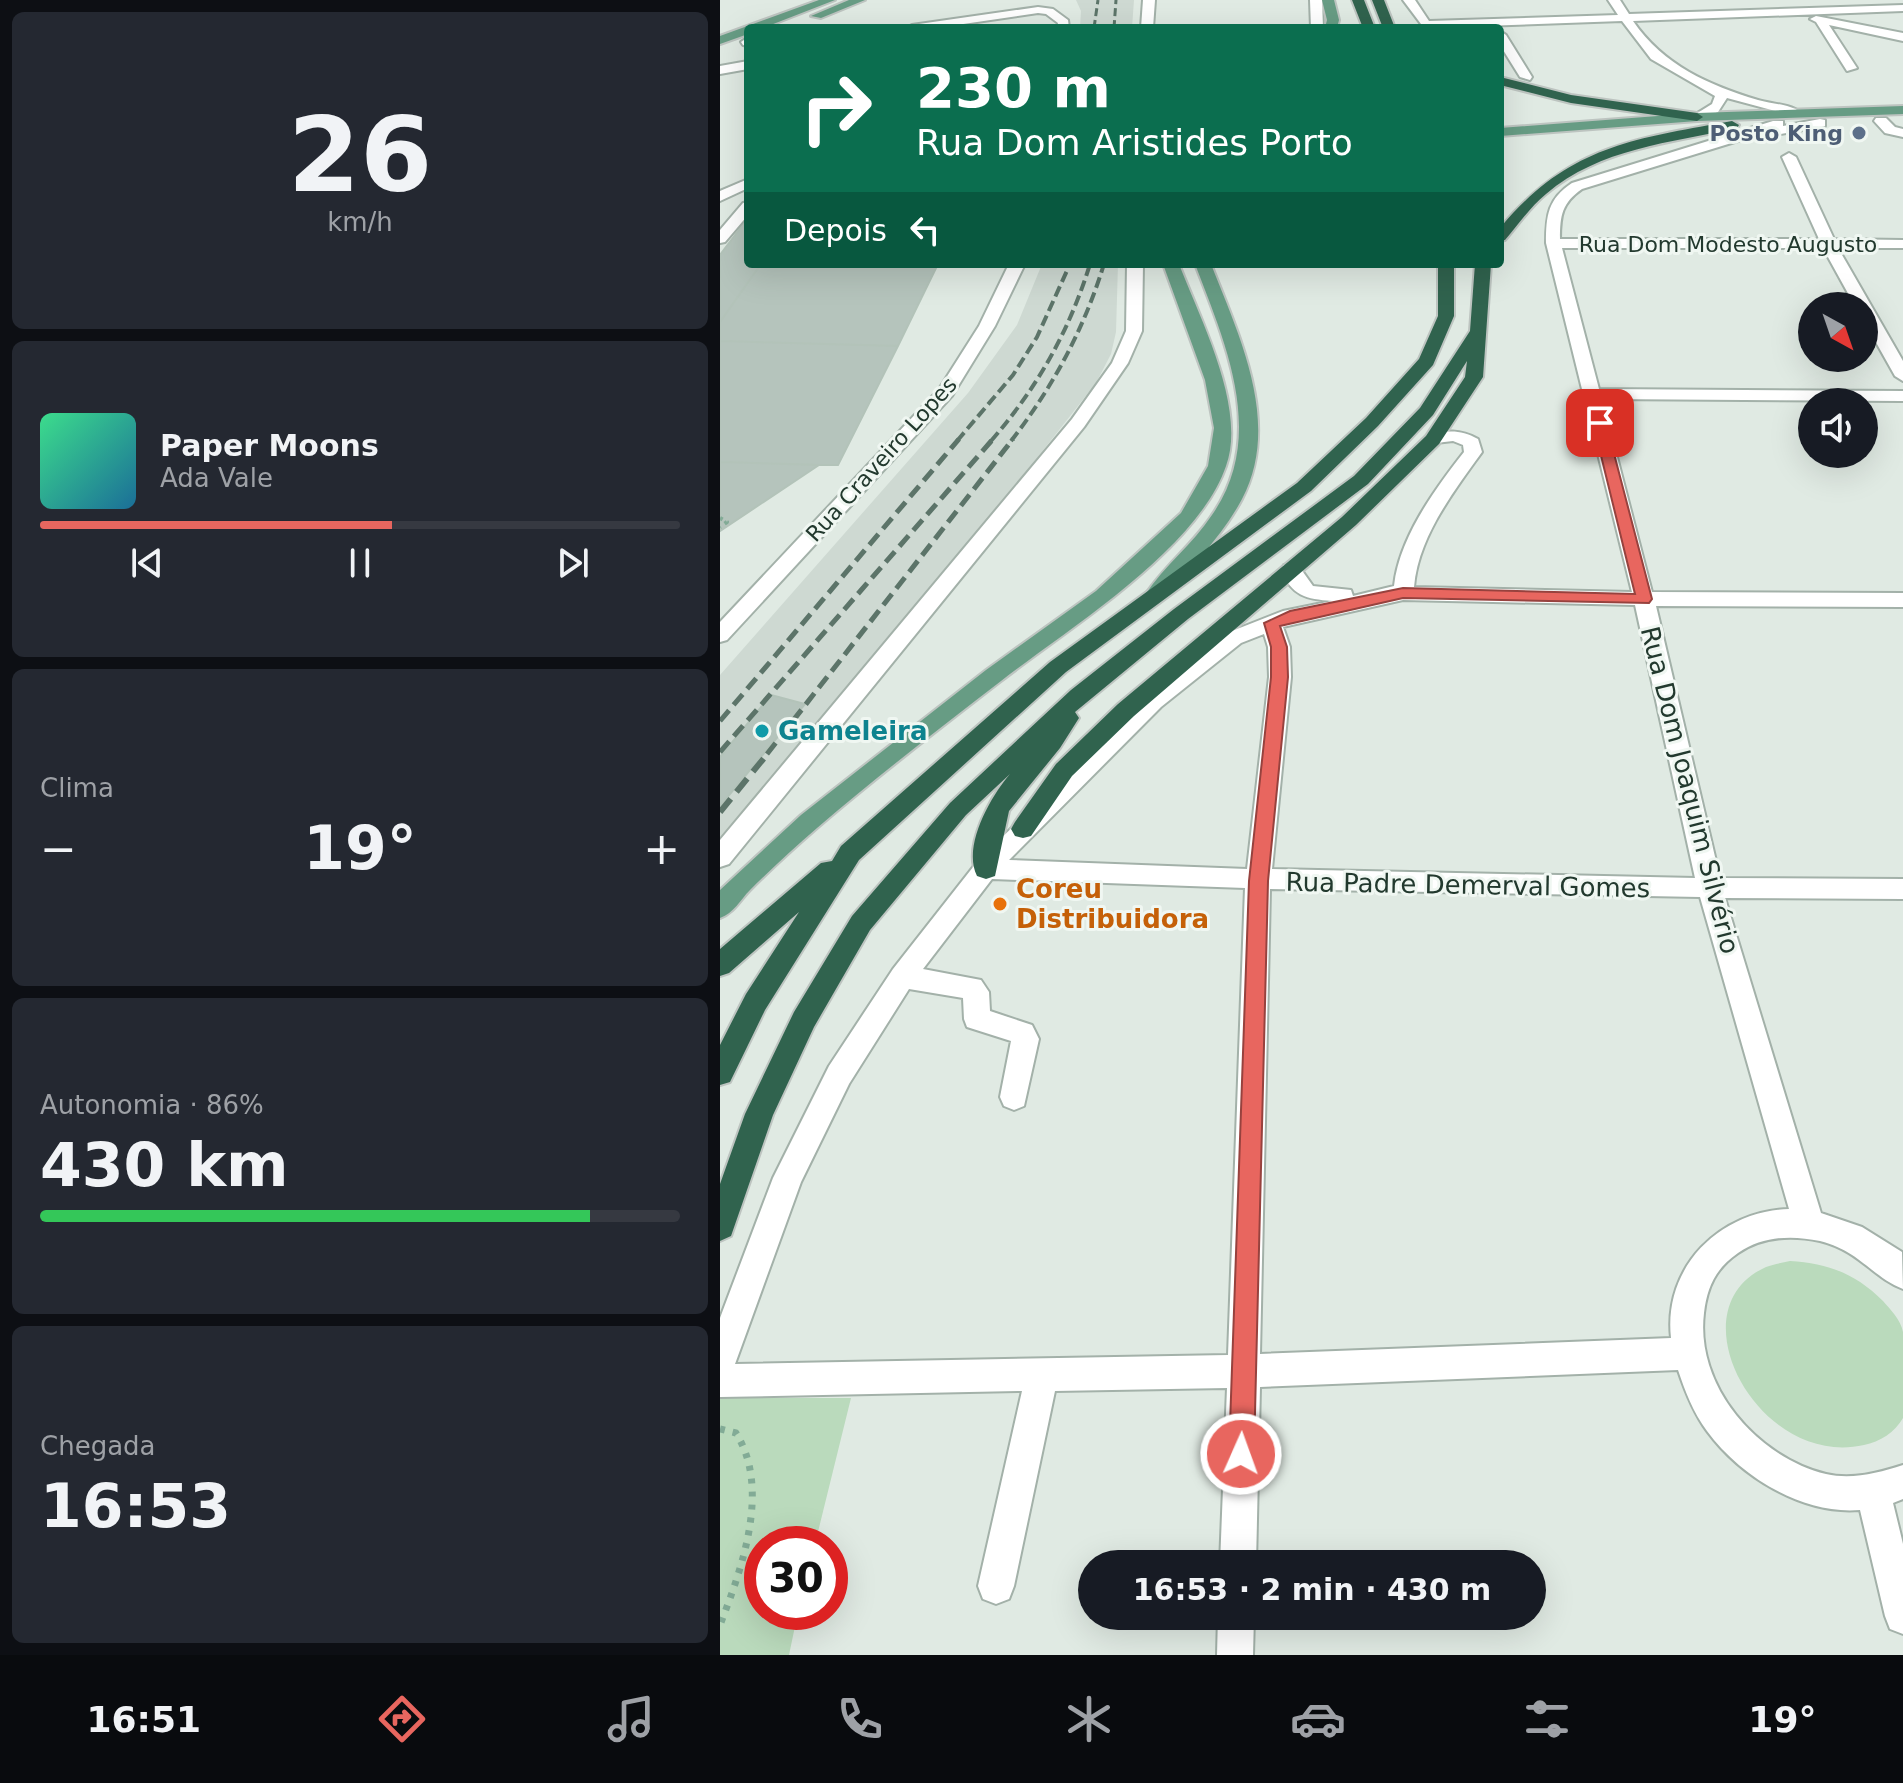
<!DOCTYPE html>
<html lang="pt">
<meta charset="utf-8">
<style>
body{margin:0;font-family:"DejaVu Sans",sans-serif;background:#242831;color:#f1f3f6;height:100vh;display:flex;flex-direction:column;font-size:30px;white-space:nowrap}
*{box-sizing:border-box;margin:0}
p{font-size:26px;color:#9ea1a6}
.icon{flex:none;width:44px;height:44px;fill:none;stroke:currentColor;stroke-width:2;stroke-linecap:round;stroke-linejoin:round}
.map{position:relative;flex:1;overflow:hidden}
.panel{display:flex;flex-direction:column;gap:12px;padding:12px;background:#0d0f14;width:720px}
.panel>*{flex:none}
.hud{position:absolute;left:24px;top:24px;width:760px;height:244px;border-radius:8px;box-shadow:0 8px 32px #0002;background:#0b6e4f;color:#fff;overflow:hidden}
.needle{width:52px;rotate:140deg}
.fabs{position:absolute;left:1078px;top:292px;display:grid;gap:16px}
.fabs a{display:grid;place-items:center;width:80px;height:80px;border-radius:50%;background:#171b24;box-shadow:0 8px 32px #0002;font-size:40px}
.speed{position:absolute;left:24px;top:1526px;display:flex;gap:16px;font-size:40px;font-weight:700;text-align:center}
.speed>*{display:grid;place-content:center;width:104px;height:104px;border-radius:50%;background:#171b24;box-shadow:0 8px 32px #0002;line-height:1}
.speed .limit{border:12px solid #d22;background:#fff;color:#111}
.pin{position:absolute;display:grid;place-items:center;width:68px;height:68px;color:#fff;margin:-34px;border-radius:16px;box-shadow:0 4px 12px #0006}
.me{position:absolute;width:88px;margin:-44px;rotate:2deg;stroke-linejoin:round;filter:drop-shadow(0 0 6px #0008)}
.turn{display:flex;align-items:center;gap:28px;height:168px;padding:0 40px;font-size:36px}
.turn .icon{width:104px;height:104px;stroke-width:2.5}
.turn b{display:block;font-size:56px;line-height:68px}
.then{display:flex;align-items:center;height:76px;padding:0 40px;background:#0003;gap:16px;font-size:30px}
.big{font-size:60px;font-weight:800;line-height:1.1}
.panel .widget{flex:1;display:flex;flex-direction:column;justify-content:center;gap:12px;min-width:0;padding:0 28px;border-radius:12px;background:#242831}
.panel .dial{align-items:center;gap:0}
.dial b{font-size:104px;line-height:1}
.song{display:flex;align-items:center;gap:24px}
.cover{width:96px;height:96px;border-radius:12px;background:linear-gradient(135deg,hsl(150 70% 55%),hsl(200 70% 35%))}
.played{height:8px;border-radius:4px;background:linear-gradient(90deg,#e8665f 55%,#363941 55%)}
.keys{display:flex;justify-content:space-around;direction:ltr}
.heat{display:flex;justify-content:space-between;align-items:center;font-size:44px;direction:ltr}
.charge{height:12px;border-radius:6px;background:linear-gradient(90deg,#34c759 86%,#363941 0)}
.trip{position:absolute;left:358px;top:1550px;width:468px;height:80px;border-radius:40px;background:#171b24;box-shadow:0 8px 32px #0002;font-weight:800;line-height:80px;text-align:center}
.dock{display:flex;height:128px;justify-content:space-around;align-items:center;background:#090b0e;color:#9ea1a6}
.dock .icon{width:56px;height:56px}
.dock .active{color:#e8665f}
.dock b{font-size:36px;color:#f1f3f6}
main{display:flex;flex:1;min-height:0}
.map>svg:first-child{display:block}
</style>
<main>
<section class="panel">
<div class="widget dial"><b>26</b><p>km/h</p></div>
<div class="widget">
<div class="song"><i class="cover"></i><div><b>Paper Moons</b><p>Ada Vale</p></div></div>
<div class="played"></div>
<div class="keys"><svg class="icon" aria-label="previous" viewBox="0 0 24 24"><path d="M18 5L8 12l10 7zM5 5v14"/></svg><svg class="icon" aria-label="pause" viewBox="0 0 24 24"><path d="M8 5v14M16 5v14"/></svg><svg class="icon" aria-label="next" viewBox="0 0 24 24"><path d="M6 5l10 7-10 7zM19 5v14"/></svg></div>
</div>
<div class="widget"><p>Clima</p>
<div class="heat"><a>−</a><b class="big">19°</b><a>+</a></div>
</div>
<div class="widget"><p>Autonomia · 86%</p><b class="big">430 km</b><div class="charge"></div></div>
<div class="widget"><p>Chegada</p><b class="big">16:53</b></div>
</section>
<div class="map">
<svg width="1183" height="1655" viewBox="0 0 1183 1655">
<rect width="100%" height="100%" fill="#e0eae3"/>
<!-- built -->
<path fill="#ced9d2" d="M 356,0 L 414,0 L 412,28 L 360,28 L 361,11 Z
M 322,264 L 398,264 L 396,332 L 391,354 L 376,383 L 0,861 L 0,675 L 248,393 L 297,325 Z"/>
<!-- green -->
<path fill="#badabc" d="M 1070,1261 C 1108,1263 1136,1274 1163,1301 C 1170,1309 1181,1320 1183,1332 C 1183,1355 1183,1393 1183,1418 C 1175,1432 1160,1442 1144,1445 C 1039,1469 952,1309 1046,1267 C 1053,1264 1062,1263 1070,1261 Z
M 0,1398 L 131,1398 L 95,1544 L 42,1544 L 42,1612 L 78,1612 L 69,1655 L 0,1655 Z"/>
<!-- building -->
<path fill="#b5c4bc" stroke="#b3c3b9" stroke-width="2" d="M 28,218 L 28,264 L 41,264 L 0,322 L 0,255 Z
M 41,264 L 218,264 L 178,346 L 0,341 L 0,322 Z
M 0,341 L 178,346 L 118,465 L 99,465 L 0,462 Z
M 0,462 L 99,465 L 0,531 Z
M 51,695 L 85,704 L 0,806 L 0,757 Z"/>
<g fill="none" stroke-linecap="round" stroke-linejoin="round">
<!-- minor casing -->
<g stroke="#a3b1a9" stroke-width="4">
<path id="minor" d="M 423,0 L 435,0 L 433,28 L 421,28 Z
M 590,0 L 602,0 L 603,28 L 591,28 Z
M 683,0 L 695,0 L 709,21 L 898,15 L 888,0 L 900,0 L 909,14 L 1183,5 L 1183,11 L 913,21 C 944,66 989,85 1038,100 C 1052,104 1070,104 1080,112 L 1074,116 L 1007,98 L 998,112 L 977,121 L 971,117 L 992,104 L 995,96 L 931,59 L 902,21 L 704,28 Z
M 318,7 L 333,9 L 348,20 L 349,28 L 337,28 L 338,23 L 326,14 L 318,13 L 216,28 L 186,28 L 192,25 Z
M 1096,16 L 1183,33 L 1183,41 L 1109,25 L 1137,68 L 1127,71 L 1096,22 L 1090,19 Z
M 780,31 L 786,35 L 812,77 L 810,80 L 800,77 L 780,45 Z
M 27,38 L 28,46 L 23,45 L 21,42 Z
M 28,61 L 28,69 L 0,74 L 0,66 Z
M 1156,118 L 1166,118 L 1175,127 L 1183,129 L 1183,137 L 1165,133 L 1154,121 Z
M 1100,119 L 1105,120 L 1105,126 L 1050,136 L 1044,133 L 862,189 C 842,203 840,215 840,239 L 1099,239 L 1062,157 L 1069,153 L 1076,157 L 1114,239 L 1183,240 L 1183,248 L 1118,248 L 1183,361 L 1183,381 L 1175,376 L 1144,321 L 1144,306 L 1135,306 L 1103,248 L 842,248 L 879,389 L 1183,391 L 1183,401 L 882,399 L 932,592 L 1183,593 L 1183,607 L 936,606 L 1000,878 L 1183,879 L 1183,899 L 1005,898 L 1101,1213 L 1142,1227 L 1182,1252 L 1183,1289 C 1152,1277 1140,1251 1100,1241 C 1071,1235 1043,1236 1018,1253 C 996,1268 987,1287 984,1313 C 975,1386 1037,1457 1106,1474 C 1132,1480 1158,1473 1183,1465 L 1183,1499 L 1173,1503 L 1183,1544 L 1183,1634 L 1170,1629 L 1165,1616 L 1140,1510 C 1082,1515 1020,1476 987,1431 C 973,1412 965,1391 958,1370 L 540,1387 L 536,1564 L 500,1564 L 507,1388 L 335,1391 L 294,1586 L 289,1599 L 276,1604 L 263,1599 L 258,1586 L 302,1391 L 0,1397 L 0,1318 L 53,1178 L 109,1066 L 173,969 L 257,862 L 425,697 L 507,633 L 563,611 L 612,601 C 586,599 572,596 561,570 L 564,565 L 578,565 L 593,586 L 631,590 L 633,596 L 674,586 C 679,538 715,489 744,452 L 743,445 L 733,441 L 707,444 L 704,440 L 707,436 C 726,430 740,429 758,439 L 762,452 C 734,491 698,537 694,587 L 912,592 L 826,243 C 826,215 828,199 852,183 L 1053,121 L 1063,121 L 1063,126 ZM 683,600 L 915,605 L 975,878 L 552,869 L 571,677 L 570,647 L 563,627 ZM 544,634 L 548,647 L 549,677 L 527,869 L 289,860 L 441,707 L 521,643 ZM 272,879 L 525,888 L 508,1355 L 15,1364 L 81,1182 L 129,1084 L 189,989 L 243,998 L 244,1019 L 247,1027 L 291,1041 L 280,1097 L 284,1106 L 294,1110 L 304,1106 L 319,1039 L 312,1025 L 270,1011 L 269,992 L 261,980 L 203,969 ZM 550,889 L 980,897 L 1069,1209 C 1001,1211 943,1266 951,1338 L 540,1354 Z
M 28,179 L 28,188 L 0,201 L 0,191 Z
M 28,202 L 28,215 L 5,242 L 0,243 L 0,230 L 23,203 Z
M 289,264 L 305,264 L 275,326 L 232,396 L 7,640 L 0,642 L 0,622 L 219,389 L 259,326 Z
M 407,264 L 423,264 L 422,331 L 408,363 L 364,427 L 9,864 L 0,867 L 0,840 L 352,419 L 392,363 L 406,331 Z
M 498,1616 L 534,1616 L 533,1655 L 497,1655 Z"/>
</g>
<!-- major casing -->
<g stroke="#bdc4c0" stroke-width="4">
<path id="major" d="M 99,0 L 115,0 L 43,28 L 28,28 L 28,34 L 0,44 L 0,36 Z
M 129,0 L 145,0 L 101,18 L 91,16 Z
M 602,0 L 614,0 L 619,20 L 617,28 L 605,28 L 607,20 Z
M 1183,106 L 1183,114 L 977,121 L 780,136 L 780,128 L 977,113 Z
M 443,264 L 459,264 C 480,319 527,408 506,466 C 477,550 349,628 281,681 C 219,729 156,777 97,828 C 74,848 51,869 30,890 C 20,900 14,913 0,918 L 0,890 L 81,815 L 266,670 L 376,591 L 461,513 L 488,466 L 494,428 L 485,380 Z
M 475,264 L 491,264 C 519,336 562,423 522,499 C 502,537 470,568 442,600 L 435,602 L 425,595 C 444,566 473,544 492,515 C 547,436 506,345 475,264 Z"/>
</g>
<!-- highway casing -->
<g stroke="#bdc4c0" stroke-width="4">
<path id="highway" d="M 632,0 L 644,0 L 655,28 L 643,28 Z
M 652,0 L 664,0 L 675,28 L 663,28 Z
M 780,77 L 851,95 L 977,113 L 983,117 L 977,121 L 851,103 L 780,85 Z
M 1012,121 L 1019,125 L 1017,128 C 950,143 880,148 826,194 C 810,207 798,225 785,240 L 780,241 L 780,228 C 848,146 913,139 1012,121 Z
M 718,264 L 734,264 L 734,316 L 713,365 L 658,426 L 591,491 L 346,672 L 139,860 L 45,1010 L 10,1082 L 0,1085 L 0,1045 L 26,994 L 79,912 L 9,973 L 0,976 L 0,949 L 101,863 L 112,861 L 121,846 L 330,662 L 577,483 L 646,418 L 699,359 L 718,316 Z
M 755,264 L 771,264 L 763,377 L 719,444 L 636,525 L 414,716 L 352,776 L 311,836 L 303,838 L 295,836 L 291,829 L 295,822 L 336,764 L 398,704 L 622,517 L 706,436 L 745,377 L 747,361 L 713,415 L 648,484 L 468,619 L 355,712 L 359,718 L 340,748 L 289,811 L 275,876 L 266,879 L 257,876 C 242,846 271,796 290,774 L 246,815 L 150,930 L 94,1027 L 53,1115 L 11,1236 L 0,1241 L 0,1184 L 25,1114 L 74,1012 L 132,916 L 230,803 L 351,690 L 454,609 L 634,476 L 700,408 L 750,331 Z"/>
</g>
<!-- path-far1 -->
<path stroke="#82ab96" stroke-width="4" stroke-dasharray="3 5" stroke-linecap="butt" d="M 0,518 L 7,522 L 0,527"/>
<!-- path -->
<path stroke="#82ab96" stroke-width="7" stroke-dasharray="5 8" stroke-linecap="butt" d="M 0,1429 L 16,1433 C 51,1489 22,1568 0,1625"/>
<!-- minor -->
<use href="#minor" fill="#fff" fill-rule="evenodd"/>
<!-- major -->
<use href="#major" fill="#679c84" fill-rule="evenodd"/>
<!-- highway -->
<use href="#highway" fill="#30634e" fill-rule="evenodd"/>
<!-- rail-far3 -->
<path stroke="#5c7469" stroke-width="3" stroke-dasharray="8 4" stroke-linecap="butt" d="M 374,28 L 378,0
M 394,28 L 396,0"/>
<!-- rail-far2 -->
<path stroke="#5c7469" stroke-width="4" stroke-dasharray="11 5" stroke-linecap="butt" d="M 237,441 L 293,375 L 317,337 L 350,264
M 271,441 C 317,388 349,332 370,264
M 291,441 C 333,387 364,329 384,264"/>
<!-- rail-far1 -->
<path stroke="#5c7469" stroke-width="5" stroke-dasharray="14 7" stroke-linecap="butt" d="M 0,721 L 239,439
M 0,752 L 273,439
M 47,754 L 293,439"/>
<!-- rail -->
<path stroke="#5c7469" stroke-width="6" stroke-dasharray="17 9" stroke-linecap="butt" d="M 0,812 L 49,752"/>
</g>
<!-- route -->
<path fill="#e8665f" stroke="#97423e" stroke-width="2" d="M 880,419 L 886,423 L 932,599 L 929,603 L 683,598 L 560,626 L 567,647 L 568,677 L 548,881 L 534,1454 L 530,1463 L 521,1466 L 512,1463 L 509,1454 L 529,881 L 551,677 L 551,647 L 544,623 L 570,611 L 683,588 L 915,594 L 873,423 Z"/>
<!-- markers -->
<circle fill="#5c6f8a" stroke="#f0f7f2" stroke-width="3" cx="1139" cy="133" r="8"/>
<circle fill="#0f9aa8" stroke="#f0f7f2" stroke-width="3" cx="42" cy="731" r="8"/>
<circle fill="#e8710a" stroke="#f0f7f2" stroke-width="3" cx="280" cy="904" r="8"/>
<g text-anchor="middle" stroke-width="6" stroke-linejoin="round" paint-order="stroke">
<!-- far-service labels -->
<g font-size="22" font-weight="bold" fill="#4e5e75" stroke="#f0f7f2" text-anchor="end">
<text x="1123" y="141">Posto King</text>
</g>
<!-- far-street labels -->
<g font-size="22" fill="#22392e" stroke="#f0f7f2">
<text x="1008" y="252">Rua Dom Modesto Augusto</text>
<text transform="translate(161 459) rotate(-48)" y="8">Rua Craveiro Lopes</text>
</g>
<!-- culture labels -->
<g font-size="26" font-weight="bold" fill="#0d838f" stroke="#f0f7f2" text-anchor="start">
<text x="58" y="740">Gameleira</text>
</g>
<!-- street labels -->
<g font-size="26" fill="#22392e" stroke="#f0f7f2">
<text transform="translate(970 790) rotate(76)" y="9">Rua Dom Joaquim Silvério</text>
<text transform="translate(748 885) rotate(1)" y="9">Rua Padre Demerval Gomes</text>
</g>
<!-- food labels -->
<g font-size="26" font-weight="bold" fill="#c56008" stroke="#f0f7f2" text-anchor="start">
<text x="296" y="898">Coreu<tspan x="296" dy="30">Distribuidora</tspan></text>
</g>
</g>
</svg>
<div class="fabs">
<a><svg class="needle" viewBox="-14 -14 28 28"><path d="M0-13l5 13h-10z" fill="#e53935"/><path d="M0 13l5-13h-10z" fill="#9ea1a6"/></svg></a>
<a><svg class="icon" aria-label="sound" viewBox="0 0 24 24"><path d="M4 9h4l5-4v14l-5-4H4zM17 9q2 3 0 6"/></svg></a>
</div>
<div class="speed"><div class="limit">30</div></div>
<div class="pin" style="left:880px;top:423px;background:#d93025"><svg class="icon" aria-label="arrive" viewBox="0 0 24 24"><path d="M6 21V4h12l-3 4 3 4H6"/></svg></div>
<svg class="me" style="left:521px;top:1454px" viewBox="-20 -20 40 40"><circle r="17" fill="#e8665f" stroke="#fff" stroke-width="3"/><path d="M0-11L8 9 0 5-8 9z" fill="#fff"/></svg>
<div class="trip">16:53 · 2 min · 430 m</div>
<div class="hud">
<div class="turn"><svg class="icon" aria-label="right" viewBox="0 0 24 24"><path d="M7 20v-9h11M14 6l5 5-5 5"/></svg><div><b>230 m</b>Rua Dom Aristides Porto</div></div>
<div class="then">Depois<svg class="icon" aria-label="left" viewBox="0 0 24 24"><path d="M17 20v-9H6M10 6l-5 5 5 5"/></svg></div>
</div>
</div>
</main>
<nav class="dock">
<b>16:51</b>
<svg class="icon active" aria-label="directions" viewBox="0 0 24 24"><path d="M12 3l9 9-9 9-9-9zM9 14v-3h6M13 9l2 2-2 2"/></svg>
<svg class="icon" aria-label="music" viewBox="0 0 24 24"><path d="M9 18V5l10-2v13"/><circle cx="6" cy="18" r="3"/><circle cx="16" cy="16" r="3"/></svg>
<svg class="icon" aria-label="phone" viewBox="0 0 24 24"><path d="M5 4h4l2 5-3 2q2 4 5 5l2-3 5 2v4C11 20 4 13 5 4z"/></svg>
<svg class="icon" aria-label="climate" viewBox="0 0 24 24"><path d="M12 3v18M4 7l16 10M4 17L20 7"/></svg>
<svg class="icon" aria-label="car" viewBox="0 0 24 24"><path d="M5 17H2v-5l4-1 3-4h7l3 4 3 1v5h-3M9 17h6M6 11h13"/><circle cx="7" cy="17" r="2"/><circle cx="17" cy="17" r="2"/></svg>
<svg class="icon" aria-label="filters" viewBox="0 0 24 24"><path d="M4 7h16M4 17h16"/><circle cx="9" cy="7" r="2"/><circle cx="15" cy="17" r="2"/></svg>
<b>19°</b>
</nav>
